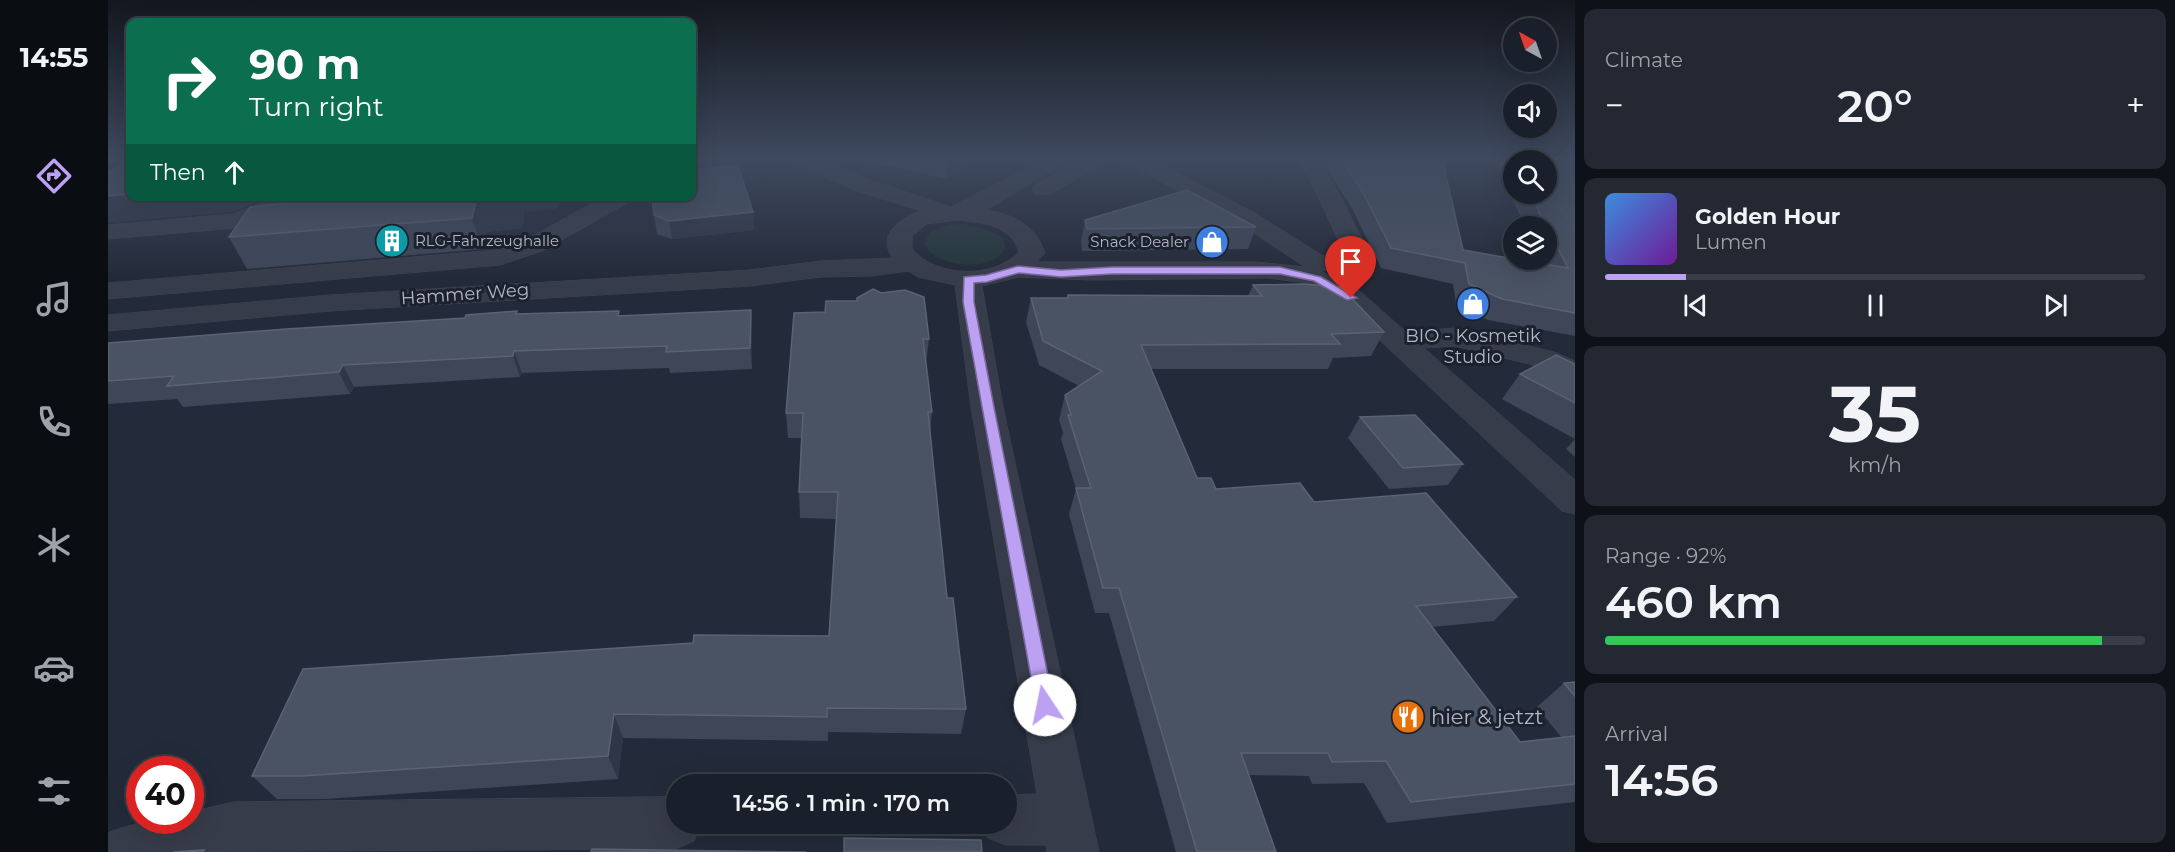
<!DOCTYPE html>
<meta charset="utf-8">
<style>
body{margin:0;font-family:Montserrat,sans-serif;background:#232833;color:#f1f3f6;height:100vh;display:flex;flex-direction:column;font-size:22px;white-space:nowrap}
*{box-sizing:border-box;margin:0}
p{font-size:20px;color:#9fa3a9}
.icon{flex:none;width:33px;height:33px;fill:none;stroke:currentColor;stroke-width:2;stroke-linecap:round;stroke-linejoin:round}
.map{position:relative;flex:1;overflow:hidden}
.sheet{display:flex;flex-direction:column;gap:9px;padding:9px;background:#0e1218;width:600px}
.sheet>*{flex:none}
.banner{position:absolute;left:18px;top:18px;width:570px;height:183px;border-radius:12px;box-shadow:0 6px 24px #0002,0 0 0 2px #383e47;background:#0b6e4f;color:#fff;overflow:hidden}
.needle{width:39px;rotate:320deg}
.controls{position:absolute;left:1395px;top:18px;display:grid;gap:12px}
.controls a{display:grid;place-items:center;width:54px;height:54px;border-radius:50%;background:#1a202b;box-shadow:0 6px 24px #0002,0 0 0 2px #383e47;font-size:30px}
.speed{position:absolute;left:18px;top:756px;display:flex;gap:12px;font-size:30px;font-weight:700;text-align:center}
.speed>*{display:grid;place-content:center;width:78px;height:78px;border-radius:50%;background:#1a202b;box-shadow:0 6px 24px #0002,0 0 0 2px #383e47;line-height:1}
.speed .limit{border:9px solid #d22;background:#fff;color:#111}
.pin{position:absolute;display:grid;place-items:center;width:51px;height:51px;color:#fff;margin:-62px -26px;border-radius:50% 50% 50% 0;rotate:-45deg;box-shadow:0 0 6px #0007}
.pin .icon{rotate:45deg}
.me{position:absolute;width:66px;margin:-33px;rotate:349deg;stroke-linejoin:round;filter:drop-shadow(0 0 4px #0008)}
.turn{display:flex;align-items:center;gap:21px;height:126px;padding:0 24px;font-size:27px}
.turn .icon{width:78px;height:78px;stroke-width:2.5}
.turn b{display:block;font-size:42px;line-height:51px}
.then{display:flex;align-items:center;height:57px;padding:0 24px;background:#0003;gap:12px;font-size:22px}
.big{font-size:45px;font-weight:600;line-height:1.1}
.sheet .widget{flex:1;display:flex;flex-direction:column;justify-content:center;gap:9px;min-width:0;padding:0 21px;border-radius:12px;background:#232833}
.sheet .dial{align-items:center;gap:0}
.dial b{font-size:78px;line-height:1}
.song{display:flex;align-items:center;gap:18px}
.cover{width:72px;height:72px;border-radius:9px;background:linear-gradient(135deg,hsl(210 70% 55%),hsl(280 70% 35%))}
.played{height:6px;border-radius:3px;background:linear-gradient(90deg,#bca0f2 15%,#383e47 15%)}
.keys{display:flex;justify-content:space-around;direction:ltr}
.heat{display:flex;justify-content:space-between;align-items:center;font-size:33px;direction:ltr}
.charge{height:9px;border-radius:4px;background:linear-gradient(90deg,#34c759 92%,#383e47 0)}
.trip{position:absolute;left:558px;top:774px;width:351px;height:60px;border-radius:30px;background:#1a202b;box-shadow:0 6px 24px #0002,0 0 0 2px #383e47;font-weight:600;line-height:60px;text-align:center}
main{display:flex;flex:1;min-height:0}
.menu{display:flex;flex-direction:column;width:108px;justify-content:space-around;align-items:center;background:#0a0d11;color:#9fa3a9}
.menu .icon{width:42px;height:42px}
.menu .active{color:#bca0f2}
.menu b{font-size:27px;color:#f1f3f6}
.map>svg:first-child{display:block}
</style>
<main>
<nav class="menu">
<b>14:55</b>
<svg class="icon active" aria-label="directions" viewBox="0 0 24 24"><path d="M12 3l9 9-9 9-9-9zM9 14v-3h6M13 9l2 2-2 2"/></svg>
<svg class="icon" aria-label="music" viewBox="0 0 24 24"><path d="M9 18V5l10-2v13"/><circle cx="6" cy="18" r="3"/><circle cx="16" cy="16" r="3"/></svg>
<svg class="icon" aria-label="phone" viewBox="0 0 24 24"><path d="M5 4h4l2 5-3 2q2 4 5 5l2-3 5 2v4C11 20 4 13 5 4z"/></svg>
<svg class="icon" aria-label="climate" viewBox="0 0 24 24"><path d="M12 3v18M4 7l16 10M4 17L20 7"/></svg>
<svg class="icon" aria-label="car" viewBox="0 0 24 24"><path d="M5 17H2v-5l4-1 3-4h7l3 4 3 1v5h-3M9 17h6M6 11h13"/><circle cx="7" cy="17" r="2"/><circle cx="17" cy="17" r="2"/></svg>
<svg class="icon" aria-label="filters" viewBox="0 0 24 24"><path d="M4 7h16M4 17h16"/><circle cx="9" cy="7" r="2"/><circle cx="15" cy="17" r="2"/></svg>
</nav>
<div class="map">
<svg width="1467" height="852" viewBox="0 0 1467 852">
<rect width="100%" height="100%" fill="#232a39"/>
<!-- green -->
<path fill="#25363a" d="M 854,224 C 866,226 913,235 892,255 C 874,272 827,266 816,244 L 822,232 L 841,225 Z"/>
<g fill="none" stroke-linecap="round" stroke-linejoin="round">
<!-- minor casing -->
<g stroke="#404553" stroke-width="1">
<path id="minor" d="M 584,158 L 595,158 L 591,163 L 584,165 Z
M 679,158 L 708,158 L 765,181 L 843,207 L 939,158 L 965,158 L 878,210 C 906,215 927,224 937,253 L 929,262 L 1148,262 L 1197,267 L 1131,223 L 1016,162 L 1013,158 L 1040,158 L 1147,213 L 1215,256 L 1236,253 L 1207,190 L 1189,158 L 1210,158 L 1229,190 L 1264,259 L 1260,264 L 1213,271 L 1253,292 L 1298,332 L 1347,328 L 1446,352 L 1467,361 L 1467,382 L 1425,365 L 1347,346 L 1316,348 L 1467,480 L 1467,514 L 1454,511 L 1233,304 L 1198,283 L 1160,278 L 982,280 L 911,277 L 874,286 L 895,407 L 991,852 L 939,852 L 938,845 L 898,845 L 880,838 L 874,824 L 898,824 L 898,795 L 929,794 L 863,407 L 847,285 L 810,277 L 800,271 L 764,276 L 713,277 L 642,286 L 222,311 L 0,331 L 0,315 L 222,295 L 642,270 L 713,261 L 785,258 C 767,235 794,216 814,211 L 749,191 L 682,162 ZM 850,220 C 875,223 903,225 911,252 C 885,279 829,278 804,249 L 804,236 L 819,224 Z
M 977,158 L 1004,158 L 943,194 L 927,194 L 924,189 L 927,184 Z
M 173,196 L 207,196 L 204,201 L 127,228 L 0,239 L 0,225 L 124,214 Z
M 497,196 L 526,196 L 523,201 L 434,251 L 392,265 L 0,299 L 0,283 L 389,250 L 416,241 Z
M 568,797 L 568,824 L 593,824 L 586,841 L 568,849 L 0,852 L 0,833 C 28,821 53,820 82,820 L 82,812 L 126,802 Z"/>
</g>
<!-- minor -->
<use href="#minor" fill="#373c4a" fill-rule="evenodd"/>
</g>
<!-- wall -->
<path fill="#3e4658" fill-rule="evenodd" d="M 744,158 L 869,158 L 839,179 Z
M 1212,158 L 1334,158 L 1355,250 L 1435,263 L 1433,260 L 1438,260 L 1438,226 L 1417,226 L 1385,158 L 1467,158 L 1467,336 L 1380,320 L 1348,304 L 1345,284 L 1273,268 L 1244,208 ZM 1406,160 L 1438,194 L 1406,194 Z
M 222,196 L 451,196 L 450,208 L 416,212 L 414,228 L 378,232 L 374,249 L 139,269 L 121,237 L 220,199 Z
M 645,212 L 646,230 L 564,239 L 549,234 L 546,215 Z
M 977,220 L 1148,227 L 1140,249 L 974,251 L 973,242 Z
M 1145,285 L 1276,332 L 1263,356 L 1225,358 L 1220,369 L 1043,369 L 1089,478 L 1108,489 L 1206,502 L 1409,597 L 1386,621 L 1324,627 L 1412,742 L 1454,738 L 1429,707 L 1456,683 L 1467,682 L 1467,802 L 1279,823 L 1256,783 L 1204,784 L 1201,776 L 1141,775 L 1168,852 L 1068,852 L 1001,613 L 987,613 L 961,514 L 968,489 L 953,439 L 955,433 L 951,420 L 957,395 L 971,386 L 931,365 L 918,322 L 923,298 L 959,298 L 960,295 L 1140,296 Z
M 686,313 L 821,339 L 818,364 L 824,412 L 822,433 L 839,598 L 858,709 L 853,734 L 720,732 L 720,741 L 515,738 L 510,779 L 217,799 L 169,799 L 144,776 L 721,636 L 728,519 L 692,518 L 691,492 L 693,438 L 680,438 L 678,413 Z
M 410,314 L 512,316 L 644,331 L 644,369 L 562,373 L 561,368 L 414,373 L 412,377 L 246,387 L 242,394 L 75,407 L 69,399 L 0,404 L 0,343 L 357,318 Z
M 1467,364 L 1467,439 L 1394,399 L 1412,374 Z
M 1252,417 L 1355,464 L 1340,485 L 1281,489 L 1240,438 Z
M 1467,439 L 1467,457 L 1458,449 Z"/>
<!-- shaded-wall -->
<path fill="#2e3647" d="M 840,158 L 869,158 L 839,179 Z
M 22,194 L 22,196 L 165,196 L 124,212 L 0,223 L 0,196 Z
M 405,196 L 451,196 L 450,208 L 416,212 L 414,228 L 378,232 L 374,249 L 364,218 L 368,201 Z
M 645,212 L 646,230 L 564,239 L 561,221 Z
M 643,310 L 644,331 L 644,369 L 642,348 Z
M 406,351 L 414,373 L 412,377 L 405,356 Z
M 235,365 L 246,387 L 242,394 L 231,372 Z
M 506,714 L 515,738 L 510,779 L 500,756 Z"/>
<!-- building -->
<path fill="#4a5364" stroke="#5a6273" stroke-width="1.5" d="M 1232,158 L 1334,158 L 1355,250 L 1406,259 L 1406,260 L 1411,260 L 1460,268 L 1422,194 L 1438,194 L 1438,160 L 1406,160 L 1404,158 L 1467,158 L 1467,313 L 1394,299 L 1361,284 L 1357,263 L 1283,248 L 1253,189 Z
M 22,159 L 22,194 L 0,196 L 0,172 Z
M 630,165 L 645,212 L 561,221 L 546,215 L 544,196 L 584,196 L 584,170 Z
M 1079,190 L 1148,227 L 979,229 L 977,220 Z
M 222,196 L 405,196 L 405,197 L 368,201 L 364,218 L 121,237 L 142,207 L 220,199 Z
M 1195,284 L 1233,287 L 1276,332 L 1223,334 L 1232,344 L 1033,345 L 1089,478 L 1103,478 L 1108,489 L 1192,483 L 1206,502 L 1318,493 L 1409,597 L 1308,606 L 1412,742 L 1467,736 L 1467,784 L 1303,802 L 1278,761 L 1224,762 L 1220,753 L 1133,753 L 1168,852 L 1089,852 L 1011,588 L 995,588 L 968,488 L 983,488 L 960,415 L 963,415 L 957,395 L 994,371 L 935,341 L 923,298 L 960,298 L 960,295 L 1154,296 L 1145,285 Z
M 765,289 L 773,293 L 797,290 L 816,297 L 821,339 L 815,339 L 824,412 L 820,412 L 839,598 L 845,598 L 858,709 L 719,708 L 719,717 L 506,714 L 500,756 L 194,776 L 144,776 L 195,669 L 585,643 L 586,635 L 721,636 L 730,492 L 691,492 L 695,413 L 678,413 L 686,313 L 717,312 L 718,301 L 749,301 L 749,298 Z
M 643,310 L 642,348 L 558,352 L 559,346 L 406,351 L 405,356 L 235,365 L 231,372 L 59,386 L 66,376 L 0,381 L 0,343 L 178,329 L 357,318 L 358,315 L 409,311 L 408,314 L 511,311 L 510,316 Z
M 1448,355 L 1467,364 L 1467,403 L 1412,374 Z
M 1307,415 L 1355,464 L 1295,468 L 1252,417 Z
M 1467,682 L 1467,696 L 1456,683 Z
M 736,838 L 873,840 L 874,852 L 736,852 Z
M 484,849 L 698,852 L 483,852 Z
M 96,850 L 94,852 L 65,852 Z"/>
<!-- sky -->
<linearGradient id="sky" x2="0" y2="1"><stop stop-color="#13171f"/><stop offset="0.57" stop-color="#3f4a5f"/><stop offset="1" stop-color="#3f4a5f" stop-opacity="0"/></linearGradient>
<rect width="1467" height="278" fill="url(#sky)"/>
<!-- route -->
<path fill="#bca0f2" stroke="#7a689d" stroke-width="1.5" d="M 910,266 L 953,270 L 1004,267 L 1172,267 L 1213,277 L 1249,298 L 1239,300 L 1206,281 L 1172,274 L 1004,274 L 953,277 L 911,273 L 879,282 L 866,283 L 866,302 L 886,407 L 946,705 L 944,712 L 937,714 L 930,712 L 928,705 L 855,302 L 856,277 L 878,275 Z"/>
<!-- icons -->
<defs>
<g id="building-disc" transform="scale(1.725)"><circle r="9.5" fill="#0f9aa8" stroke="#1c212e"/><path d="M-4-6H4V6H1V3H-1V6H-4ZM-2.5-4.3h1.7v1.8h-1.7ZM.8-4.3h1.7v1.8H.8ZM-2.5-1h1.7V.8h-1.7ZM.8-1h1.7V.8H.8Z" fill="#fff"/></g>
<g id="shop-disc" transform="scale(1.725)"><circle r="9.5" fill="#3f7fe0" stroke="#1c212e"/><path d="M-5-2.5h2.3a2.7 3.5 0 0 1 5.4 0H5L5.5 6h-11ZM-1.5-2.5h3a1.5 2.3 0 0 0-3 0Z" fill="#fff"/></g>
<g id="restaurant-disc" transform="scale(1.725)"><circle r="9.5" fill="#e8710a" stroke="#1c212e"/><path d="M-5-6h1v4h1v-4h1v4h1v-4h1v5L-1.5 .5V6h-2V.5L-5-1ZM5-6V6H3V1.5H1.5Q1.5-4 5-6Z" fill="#fff"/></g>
</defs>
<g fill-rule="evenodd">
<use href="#building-disc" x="284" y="241"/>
<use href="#shop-disc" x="1104" y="242"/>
<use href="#shop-disc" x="1365" y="304"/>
<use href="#restaurant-disc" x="1300" y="717"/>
</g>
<g text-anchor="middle" stroke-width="6" stroke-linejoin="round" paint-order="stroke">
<!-- far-poi labels -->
<g font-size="15" fill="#b2b7c6" stroke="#1c212e" text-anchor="start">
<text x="307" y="246">RLG-Fahrzeughalle</text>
<text x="1081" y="247" text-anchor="end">Snack Dealer</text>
</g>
<!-- street labels -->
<g font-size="18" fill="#b2b7c6" stroke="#1c212e">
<text transform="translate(357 294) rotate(-4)" y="6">Hammer Weg</text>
</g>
<!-- poi labels -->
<g font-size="18" fill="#b2b7c6" stroke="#1c212e">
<text x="1365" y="342">BIO - Kosmetik<tspan x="1365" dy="21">Studio</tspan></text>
</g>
<!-- near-poi labels -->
<g font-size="21" fill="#b2b7c6" stroke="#1c212e" text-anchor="start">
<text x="1323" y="724">hier &amp; jetzt</text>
</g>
</g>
</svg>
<div class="controls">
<a><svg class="needle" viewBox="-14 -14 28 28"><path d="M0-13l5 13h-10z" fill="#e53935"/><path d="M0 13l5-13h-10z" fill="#9fa3a9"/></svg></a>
<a><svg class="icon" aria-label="sound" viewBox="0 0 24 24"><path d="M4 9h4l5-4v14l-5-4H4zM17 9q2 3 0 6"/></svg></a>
<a><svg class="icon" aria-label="search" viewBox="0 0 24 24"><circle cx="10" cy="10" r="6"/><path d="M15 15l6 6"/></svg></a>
<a><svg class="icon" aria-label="layers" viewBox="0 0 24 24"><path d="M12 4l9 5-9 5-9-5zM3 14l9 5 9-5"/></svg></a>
</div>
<div class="speed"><div class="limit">40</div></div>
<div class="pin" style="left:1243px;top:298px;background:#d93025"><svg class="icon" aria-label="arrive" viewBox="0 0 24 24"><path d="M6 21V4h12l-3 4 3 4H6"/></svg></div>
<svg class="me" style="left:937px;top:705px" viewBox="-20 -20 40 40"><circle r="19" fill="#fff"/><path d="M0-13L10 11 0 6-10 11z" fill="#bca0f2"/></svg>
<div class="trip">14:56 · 1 min · 170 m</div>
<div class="banner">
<div class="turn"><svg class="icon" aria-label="right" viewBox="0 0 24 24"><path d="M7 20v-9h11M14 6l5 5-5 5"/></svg><div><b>90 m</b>Turn right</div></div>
<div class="then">Then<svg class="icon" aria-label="ahead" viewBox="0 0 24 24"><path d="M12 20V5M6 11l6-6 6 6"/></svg></div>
</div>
</div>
<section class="sheet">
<div class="widget"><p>Climate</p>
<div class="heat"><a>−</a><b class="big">20°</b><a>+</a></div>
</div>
<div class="widget">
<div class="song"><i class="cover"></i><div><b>Golden Hour</b><p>Lumen</p></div></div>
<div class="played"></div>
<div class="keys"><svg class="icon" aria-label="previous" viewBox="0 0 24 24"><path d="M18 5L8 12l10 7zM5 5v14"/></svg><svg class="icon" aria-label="pause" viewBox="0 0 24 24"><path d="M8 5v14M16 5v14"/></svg><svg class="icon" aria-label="next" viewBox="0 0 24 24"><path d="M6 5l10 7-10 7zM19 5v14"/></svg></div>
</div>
<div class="widget dial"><b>35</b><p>km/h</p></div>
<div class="widget"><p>Range · 92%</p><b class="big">460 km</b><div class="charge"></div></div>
<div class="widget"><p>Arrival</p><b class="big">14:56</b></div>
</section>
</main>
